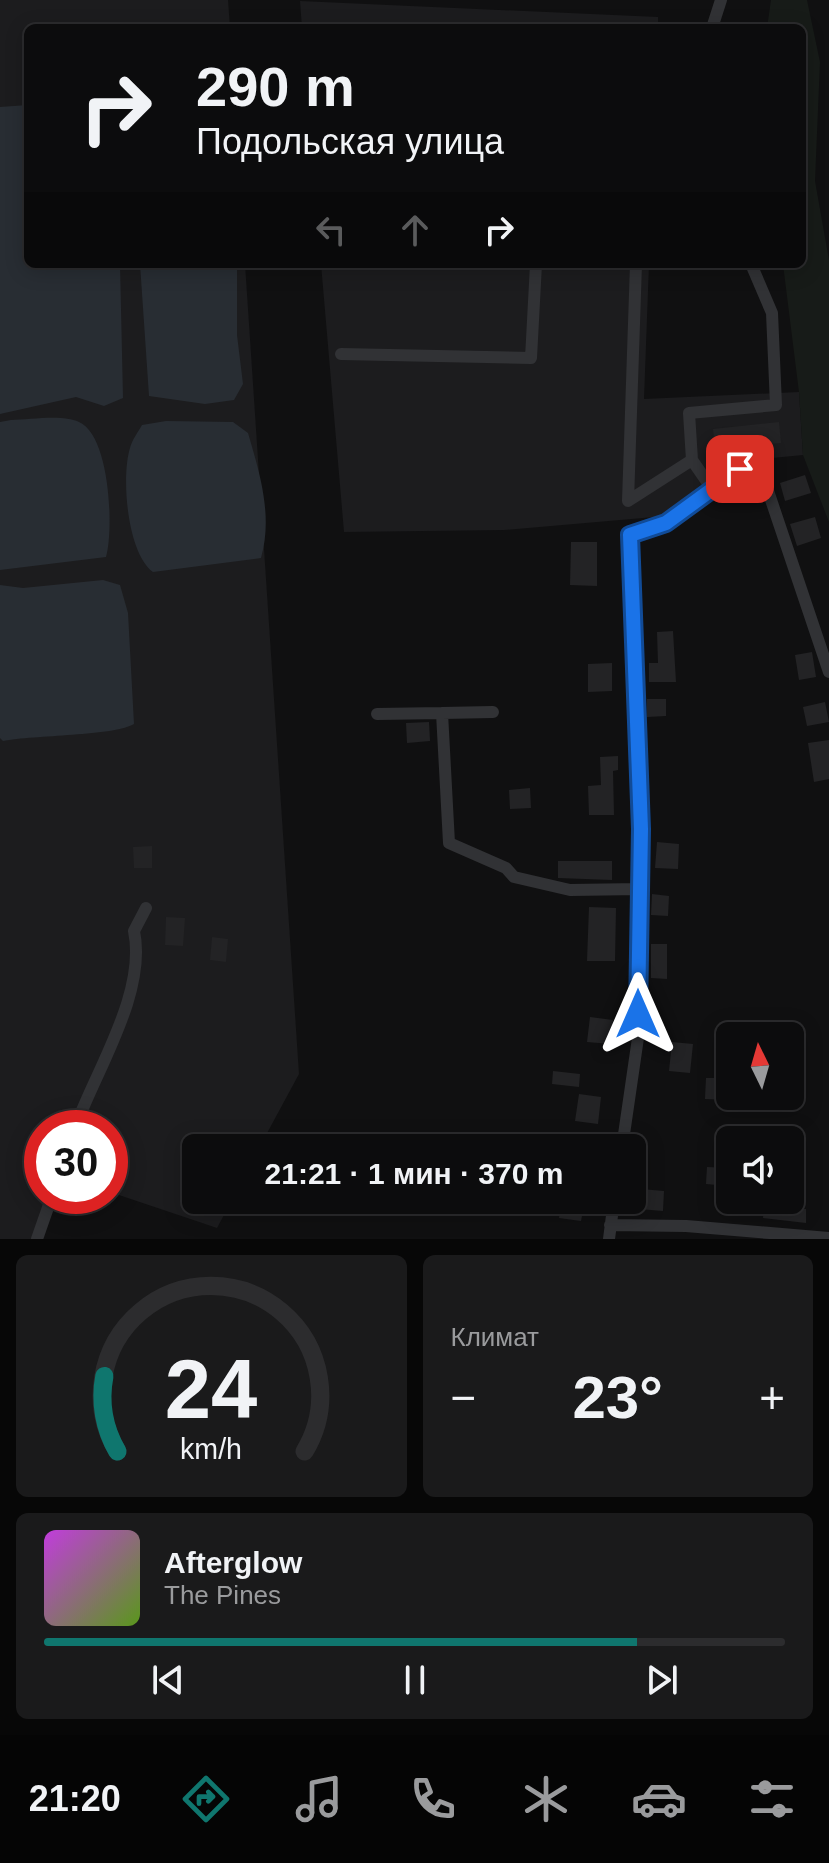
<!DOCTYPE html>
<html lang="ru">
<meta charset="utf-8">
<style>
body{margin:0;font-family:Helvetica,sans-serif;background:#1a1a1b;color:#f1f3f6;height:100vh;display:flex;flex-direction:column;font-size:30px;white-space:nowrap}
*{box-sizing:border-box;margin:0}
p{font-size:26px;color:#9a9b9d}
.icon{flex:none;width:44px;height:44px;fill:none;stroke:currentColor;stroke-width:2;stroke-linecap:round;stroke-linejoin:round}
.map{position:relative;height:1239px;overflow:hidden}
.drawer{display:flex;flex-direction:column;gap:16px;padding:16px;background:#070707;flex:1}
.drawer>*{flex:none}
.guide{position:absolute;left:24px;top:24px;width:782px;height:244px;border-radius:12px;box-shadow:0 4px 20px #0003,0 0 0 2px #2c2c2e;background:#0c0c0d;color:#f1f3f6;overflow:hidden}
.needle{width:52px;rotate:355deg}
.tools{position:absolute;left:716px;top:1022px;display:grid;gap:16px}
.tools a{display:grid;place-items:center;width:88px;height:88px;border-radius:12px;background:#0c0c0d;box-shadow:0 4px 20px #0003,0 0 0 2px #2c2c2e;font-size:40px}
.speed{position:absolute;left:24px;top:1110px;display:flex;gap:16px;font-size:40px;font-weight:700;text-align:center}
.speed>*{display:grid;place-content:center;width:104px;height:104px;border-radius:50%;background:#0c0c0d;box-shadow:0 4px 20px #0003,0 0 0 2px #2c2c2e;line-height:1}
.speed .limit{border:12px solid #d22;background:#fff;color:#111}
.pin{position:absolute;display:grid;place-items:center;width:68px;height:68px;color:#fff;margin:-34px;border-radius:16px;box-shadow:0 4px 12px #0006}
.me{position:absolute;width:88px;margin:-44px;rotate:0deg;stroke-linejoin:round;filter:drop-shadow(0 0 6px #0008)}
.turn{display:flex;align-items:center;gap:28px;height:168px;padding:0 40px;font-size:36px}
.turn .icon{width:104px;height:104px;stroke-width:2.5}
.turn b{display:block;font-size:56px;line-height:68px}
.lanes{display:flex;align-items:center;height:76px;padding:0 40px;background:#0003;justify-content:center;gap:40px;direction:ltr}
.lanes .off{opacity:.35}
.big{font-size:60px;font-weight:700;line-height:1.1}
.drawer .card{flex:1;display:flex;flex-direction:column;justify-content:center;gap:12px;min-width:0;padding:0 28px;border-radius:12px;background:#1a1a1b}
.drawer .dial{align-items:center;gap:0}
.dial svg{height:208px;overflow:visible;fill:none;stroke:#2c2c2e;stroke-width:7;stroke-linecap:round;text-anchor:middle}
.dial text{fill:#f1f3f6;stroke:none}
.song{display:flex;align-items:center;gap:24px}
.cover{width:96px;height:96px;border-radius:12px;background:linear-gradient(135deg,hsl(290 70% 55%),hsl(90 70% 35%))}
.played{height:8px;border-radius:4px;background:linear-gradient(90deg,#0f766e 80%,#2c2c2e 80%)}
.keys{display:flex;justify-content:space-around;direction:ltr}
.heat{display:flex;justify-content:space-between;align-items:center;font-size:44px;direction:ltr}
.drawer .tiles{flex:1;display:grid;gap:16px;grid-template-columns:1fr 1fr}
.card:last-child{grid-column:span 2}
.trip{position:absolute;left:182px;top:1134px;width:464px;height:80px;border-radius:12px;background:#0c0c0d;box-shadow:0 4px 20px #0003,0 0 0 2px #2c2c2e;font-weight:700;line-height:80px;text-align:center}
.tabs{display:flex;height:128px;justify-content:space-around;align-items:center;background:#050505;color:#9a9b9d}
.tabs .icon{width:56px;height:56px}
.tabs .selected{color:#0f766e}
.tabs b{font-size:36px;color:#f1f3f6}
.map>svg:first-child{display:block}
</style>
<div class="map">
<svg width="829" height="1239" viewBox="0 0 829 1239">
<rect width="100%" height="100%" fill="#101011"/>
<!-- built -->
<path fill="#1c1c1e" d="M 0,0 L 228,0 L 230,28 L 28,28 L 28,264 L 245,264 L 299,1074 L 259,1148 L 196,1148 L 196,1200 L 232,1200 L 217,1228 L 110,1192 L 110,1128 L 42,1128 L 42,1196 L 55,1196 L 40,1239 L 0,1239 Z
M 300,1 L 658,17 L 658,28 L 302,28 Z
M 321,264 L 649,264 L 644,399 L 799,392 L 803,455 L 742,461 L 666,516 L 504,530 L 344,532 Z"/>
<!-- green -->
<path fill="#171b18" d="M 771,0 L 807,0 L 820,62 L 815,181 L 829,260 L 829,522 L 803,455 L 799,392 L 783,264 L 802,264 L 802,28 L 767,28 Z"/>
<!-- water -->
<path fill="#282d33" d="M 28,105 L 28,264 L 120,264 L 123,398 L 104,406 L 76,397 L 0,414 L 0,107 Z
M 140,264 L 237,264 L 237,335 L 243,384 L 234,400 L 205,404 L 149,396 Z
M 11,420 C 30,420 62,414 79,422 C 110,435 114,529 106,557 L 0,570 L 0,422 Z
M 166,421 L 233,422 L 248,433 C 260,474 273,516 261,558 L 153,572 C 127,553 121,477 130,448 C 132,440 138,432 142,425 Z
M 103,580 L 120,585 L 128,613 L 134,724 C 114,736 34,735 3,741 L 0,738 L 0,585 L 23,588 Z"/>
<!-- building -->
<path fill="#232325" d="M 779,422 L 781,443 L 715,449 L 713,429 Z
M 805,475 L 811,493 L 785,501 L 780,483 Z
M 815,517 L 821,538 L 797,546 L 790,524 Z
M 571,542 L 597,542 L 597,586 L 570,585 Z
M 673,631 L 676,682 L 649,682 L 649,663 L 658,663 L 657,632 Z
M 812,652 L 816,677 L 799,680 L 795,655 Z
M 612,663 L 612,691 L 588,692 L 588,664 Z
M 647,699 L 666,699 L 666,716 L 647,717 Z
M 825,702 L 829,722 L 807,726 L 803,707 Z
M 429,722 L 430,741 L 407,743 L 406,723 Z
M 829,740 L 829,779 L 814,782 L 808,743 Z
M 618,756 L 618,770 L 613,771 L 614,815 L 589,815 L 588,786 L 601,785 L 600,757 Z
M 530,788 L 531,808 L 510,809 L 509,790 Z
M 657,842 L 679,844 L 678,869 L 655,868 Z
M 152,846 L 152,868 L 134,868 L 133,847 Z
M 558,861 L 612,861 L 612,880 L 558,878 Z
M 652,894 L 669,896 L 668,916 L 651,915 Z
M 589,907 L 616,908 L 615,961 L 587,961 Z
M 166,917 L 185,918 L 183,946 L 165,945 Z
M 212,937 L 228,939 L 226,962 L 210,960 Z
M 651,944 L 667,944 L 667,979 L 651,978 Z
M 590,1017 L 613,1020 L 611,1044 L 587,1042 Z
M 672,1042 L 693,1044 L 690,1073 L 669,1071 Z
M 553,1071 L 580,1074 L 579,1087 L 552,1084 Z
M 706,1078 L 730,1078 L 730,1100 L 705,1099 Z
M 579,1094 L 601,1097 L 598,1124 L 575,1121 Z
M 707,1167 L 729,1168 L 728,1186 L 706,1184 Z
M 641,1189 L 664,1191 L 663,1211 L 639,1209 Z
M 562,1200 L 585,1200 L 581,1221 L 559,1218 Z
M 764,1207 L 806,1209 L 806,1223 L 763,1218 Z"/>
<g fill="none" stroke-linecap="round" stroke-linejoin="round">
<!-- minor -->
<path stroke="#313235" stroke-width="12" d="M 712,28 L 721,0
M 636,264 L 628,501 L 692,460
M 341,354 L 531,358 L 536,264
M 712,489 L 692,460 L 689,413 L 776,405 L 772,313 L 751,264
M 442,713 L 493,712
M 377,714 L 442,713 L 449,843 L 506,868 L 514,877 L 570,890 L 640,889
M 75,1128 C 96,1070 147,993 134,931 L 146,908
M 622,1148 L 639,1031 L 641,829 L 630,535 L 666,523 L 740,469 L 754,469 L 765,482 L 829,672
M 610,1225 L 686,1226 L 829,1238
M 37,1239 L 52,1196
M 609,1239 L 614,1200"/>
</g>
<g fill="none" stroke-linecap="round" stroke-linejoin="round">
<!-- route casing -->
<g stroke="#114b97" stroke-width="20">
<path id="route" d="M 638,1014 L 641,829 L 630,535 L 666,523 L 740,469"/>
</g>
<!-- route -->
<use href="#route" stroke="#1a73e8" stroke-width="14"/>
</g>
</svg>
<div class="tools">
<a><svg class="needle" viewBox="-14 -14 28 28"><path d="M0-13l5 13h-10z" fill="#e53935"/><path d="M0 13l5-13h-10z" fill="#9a9b9d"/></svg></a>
<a><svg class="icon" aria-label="sound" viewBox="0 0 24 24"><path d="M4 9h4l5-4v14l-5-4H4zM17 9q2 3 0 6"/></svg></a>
</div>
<div class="speed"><div class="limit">30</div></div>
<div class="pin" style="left:740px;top:469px;background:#d93025"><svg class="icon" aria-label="arrive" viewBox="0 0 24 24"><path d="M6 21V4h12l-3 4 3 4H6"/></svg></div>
<svg class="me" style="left:638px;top:1014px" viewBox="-20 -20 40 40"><path d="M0-17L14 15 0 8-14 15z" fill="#1a73e8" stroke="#fff" stroke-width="4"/></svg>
<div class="trip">21:21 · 1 мин · 370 m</div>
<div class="guide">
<div class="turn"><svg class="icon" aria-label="right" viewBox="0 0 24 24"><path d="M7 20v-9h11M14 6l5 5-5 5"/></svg><div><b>290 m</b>Подольская улица</div></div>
<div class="lanes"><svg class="icon off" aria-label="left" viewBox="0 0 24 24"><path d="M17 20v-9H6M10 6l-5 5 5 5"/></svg><svg class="icon off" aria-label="ahead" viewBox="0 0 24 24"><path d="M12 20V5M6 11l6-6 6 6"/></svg><svg class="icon" aria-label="right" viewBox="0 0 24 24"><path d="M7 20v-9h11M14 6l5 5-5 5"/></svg></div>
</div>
</div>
<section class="drawer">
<div class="tiles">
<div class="card dial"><svg viewBox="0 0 100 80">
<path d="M14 69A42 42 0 1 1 86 69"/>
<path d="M14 69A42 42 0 0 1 9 40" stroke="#0f766e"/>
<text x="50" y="56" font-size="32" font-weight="700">24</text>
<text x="50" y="72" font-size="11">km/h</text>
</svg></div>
<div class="card"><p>Климат</p>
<div class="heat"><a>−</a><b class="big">23°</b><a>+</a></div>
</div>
<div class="card">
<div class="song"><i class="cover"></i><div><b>Afterglow</b><p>The Pines</p></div></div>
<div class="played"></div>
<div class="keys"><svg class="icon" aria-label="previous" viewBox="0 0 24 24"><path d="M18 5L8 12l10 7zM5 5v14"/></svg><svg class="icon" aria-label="pause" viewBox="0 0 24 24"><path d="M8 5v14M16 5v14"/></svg><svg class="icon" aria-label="next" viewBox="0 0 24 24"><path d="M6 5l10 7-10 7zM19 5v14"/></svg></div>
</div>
</div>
</section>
<nav class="tabs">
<b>21:20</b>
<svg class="icon selected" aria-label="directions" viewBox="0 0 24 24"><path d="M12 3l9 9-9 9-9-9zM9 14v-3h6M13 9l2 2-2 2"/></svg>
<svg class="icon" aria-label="music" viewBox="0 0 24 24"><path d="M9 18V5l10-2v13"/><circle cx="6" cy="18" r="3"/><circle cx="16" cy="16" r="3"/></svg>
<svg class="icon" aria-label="phone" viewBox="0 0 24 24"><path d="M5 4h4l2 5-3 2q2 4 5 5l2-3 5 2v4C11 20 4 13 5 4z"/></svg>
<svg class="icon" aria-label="climate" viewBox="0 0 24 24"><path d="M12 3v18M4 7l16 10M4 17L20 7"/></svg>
<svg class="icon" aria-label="car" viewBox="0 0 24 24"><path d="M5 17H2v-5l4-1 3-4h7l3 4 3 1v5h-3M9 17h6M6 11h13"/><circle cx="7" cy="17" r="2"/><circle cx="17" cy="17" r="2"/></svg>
<svg class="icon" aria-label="filters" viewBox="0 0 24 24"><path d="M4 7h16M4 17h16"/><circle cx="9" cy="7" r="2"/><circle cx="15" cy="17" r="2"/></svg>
</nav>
